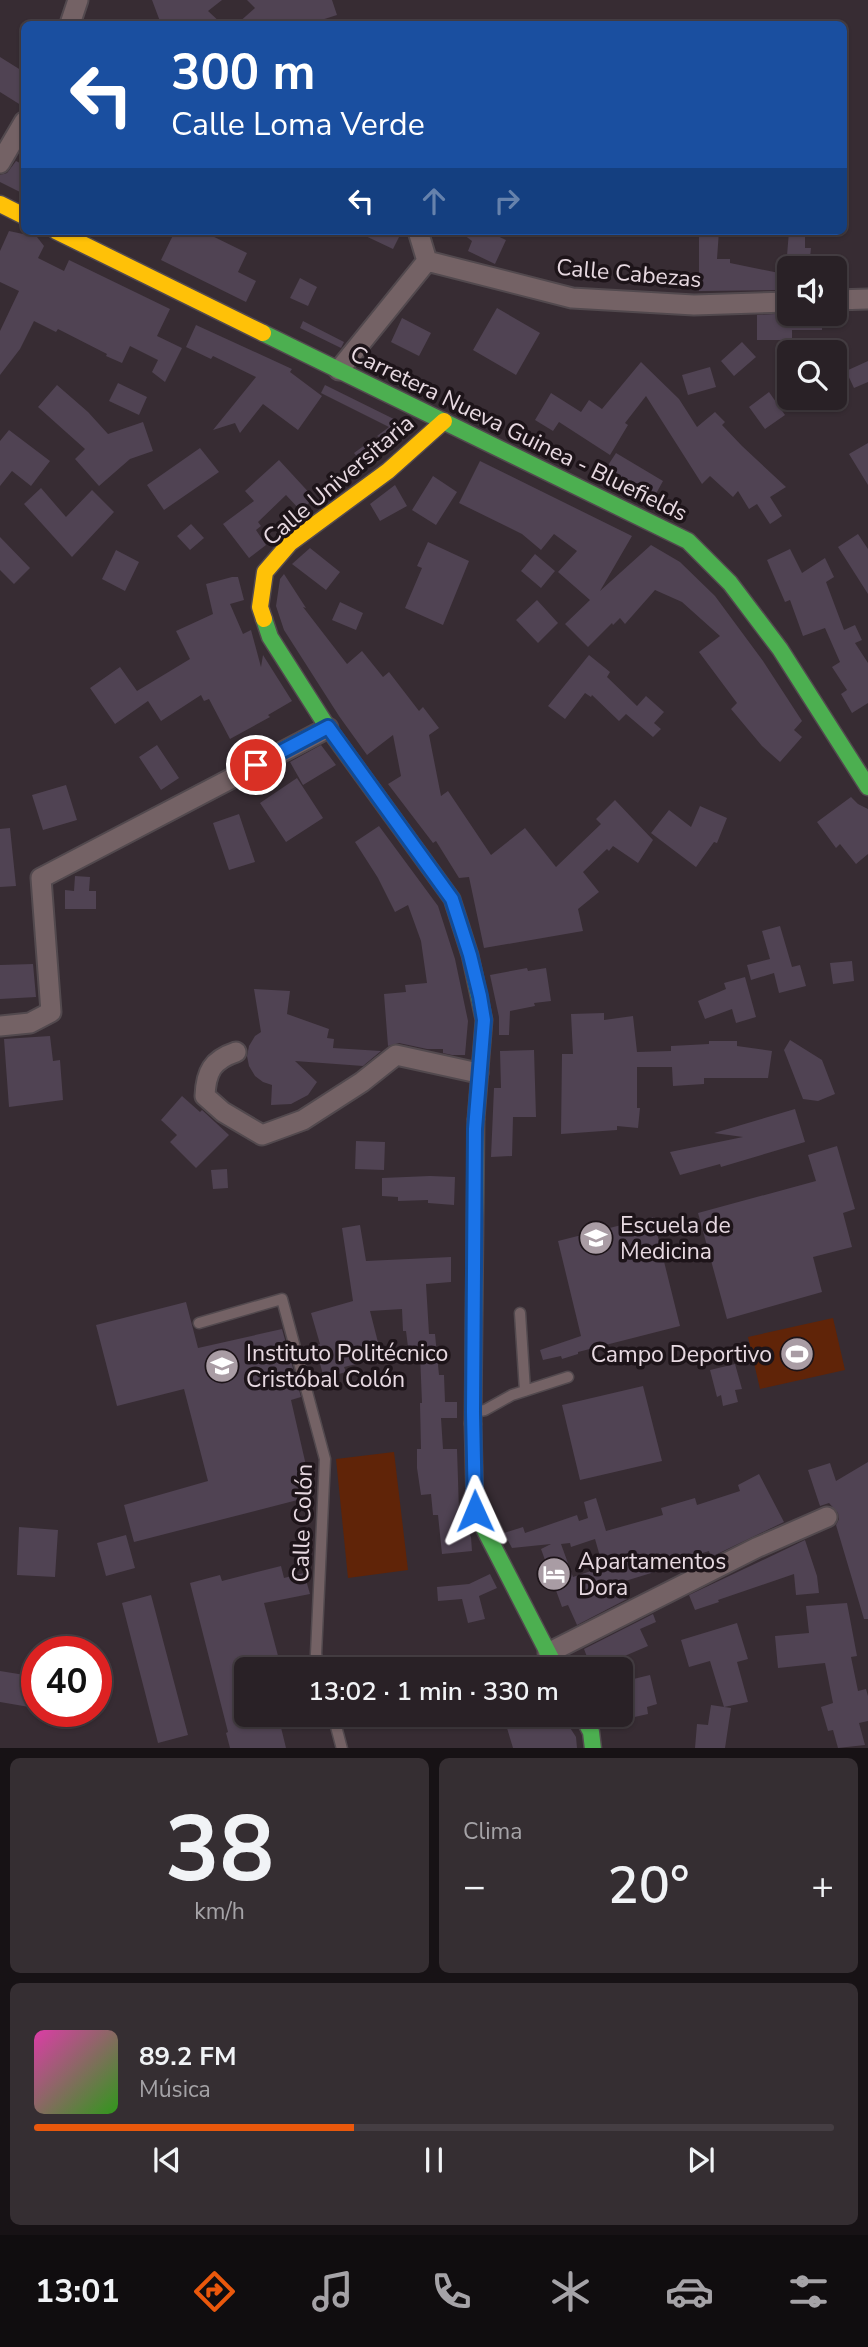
<!DOCTYPE html>
<html lang="es">
<meta charset="utf-8">
<style>
body{margin:0;font-family:"Nunito Sans",sans-serif;background:#352e32;color:#f1f3f6;height:100vh;display:flex;flex-direction:column;font-size:26px;white-space:nowrap}
*{box-sizing:border-box;margin:0}
p{font-size:23px;color:#a5a3a7}
.icon{flex:none;width:38px;height:38px;fill:none;stroke:currentColor;stroke-width:2;stroke-linecap:round;stroke-linejoin:round}
.map{position:relative;height:1748px;overflow:hidden}
.sheet{display:flex;flex-direction:column;gap:10px;padding:10px;background:#171215;flex:1}
.sheet>*{flex:none}
.top-card{position:absolute;left:21px;top:21px;width:826px;height:214px;border-radius:10px;box-shadow:0 2px 5px #0004,0 0 0 2px #453e43;background:#1a4fa0;color:#fff;overflow:hidden}
.tools{position:absolute;left:777px;top:256px;display:grid;gap:14px}
.tools a{display:grid;place-items:center;width:70px;height:70px;border-radius:10px;background:#292126;box-shadow:0 2px 5px #0004,0 0 0 2px #453e43;font-size:35px}
.speed{position:absolute;left:21px;top:1636px;display:flex;gap:14px;font-size:35px;font-weight:700;text-align:center}
.speed>*{display:grid;place-content:center;width:91px;height:91px;border-radius:50%;background:#292126;box-shadow:0 2px 5px #0004,0 0 0 2px #453e43;line-height:1}
.speed .limit{border:10px solid #d22;background:#fff;color:#111}
.pin{position:absolute;display:grid;place-items:center;width:60px;height:60px;color:#fff;margin:-30px;border:4px solid #fff;border-radius:50%;box-shadow:0 2px 7px #0007}
.me{position:absolute;width:77px;margin:-38px;rotate:359deg;stroke-linejoin:round;filter:drop-shadow(0 0 5px #0008)}
.turn{display:flex;align-items:center;gap:24px;height:147px;padding:0 35px;font-size:32px}
.turn .icon{width:91px;height:91px;stroke-width:2.5}
.turn b{display:block;font-size:49px;line-height:60px}
.lanes{display:flex;align-items:center;height:66px;padding:0 35px;background:#0003;justify-content:center;gap:35px;direction:ltr}
.lanes .off{opacity:.35}
.big{font-size:52px;font-weight:600;line-height:1.1}
.sheet .widget{flex:1;display:flex;flex-direction:column;justify-content:center;gap:10px;min-width:0;padding:0 24px;border-radius:10px;background:#352e32}
.sheet .dial{align-items:center;gap:0}
.dial b{font-size:91px;line-height:1}
.song{display:flex;align-items:center;gap:21px}
.cover{width:84px;height:84px;border-radius:10px;background:linear-gradient(135deg,hsl(320 70% 55%),hsl(110 70% 35%))}
.played{height:7px;border-radius:4px;background:linear-gradient(90deg,#ea580c 40%,#453e43 40%)}
.keys{display:flex;justify-content:space-around;direction:ltr}
.heat{display:flex;justify-content:space-between;align-items:center;font-size:38px;direction:ltr}
.sheet .tiles{flex:1;display:grid;gap:10px;grid-template-columns:1fr 1fr}
.widget:last-child{grid-column:span 2}
.trip{position:absolute;left:234px;top:1657px;width:399px;height:70px;border-radius:10px;background:#292126;box-shadow:0 2px 5px #0004,0 0 0 2px #453e43;font-weight:600;line-height:70px;text-align:center}
.menu{display:flex;height:112px;justify-content:space-around;align-items:center;background:#100d0f;color:#a5a3a7}
.menu .icon{width:49px;height:49px}
.menu .current{color:#ea580c}
.menu b{font-size:32px;color:#f1f3f6}
.map>svg:first-child{display:block}
</style>
<div class="map">
<svg width="868" height="1749" viewBox="0 0 868 1749">
<rect width="100%" height="100%" fill="#372c33"/>
<!-- green -->
<path fill="#602408" d="M 833,1318 L 845,1370 L 760,1389 L 748,1337 Z
M 394,1452 L 408,1570 L 348,1578 L 336,1459 Z"/>
<!-- building -->
<path fill="#504353" fill-rule="evenodd" d="M 152,0 L 222,0 L 208,11 L 222,24 L 161,24 Z
M 247,0 L 332,0 L 337,15 L 309,24 L 237,24 L 255,8 Z
M 0,57 L 24,72 L 24,107 L 0,92 Z
M 16,161 L 24,165 L 24,194 L 0,182 L 0,175 L 7,173 Z
M 9,231 L 37,237 L 44,246 L 38,258 L 64,271 L 69,260 L 170,309 L 157,336 L 182,348 L 165,382 L 152,372 L 158,360 L 130,346 L 122,363 L 106,356 L 107,354 L 58,329 L 56,332 L 34,321 L 20,349 L 0,375 L 0,331 L 19,291 L 0,282 L 0,251 Z
M 175,231 L 202,231 L 247,253 L 238,272 L 256,281 L 246,302 L 161,260 Z
M 355,231 L 402,231 L 393,249 Z
M 459,231 L 487,231 L 506,240 L 495,264 L 468,251 L 472,241 Z
M 699,231 L 719,231 L 717,259 L 730,259 L 730,263 L 789,275 L 789,290 L 699,291 Z
M 789,231 L 805,231 L 805,248 L 811,248 L 809,268 L 786,268 Z
M 300,278 L 317,287 L 308,306 L 290,298 Z
M 497,308 L 540,333 L 516,375 L 473,350 Z
M 793,313 L 822,313 L 822,330 L 792,330 L 792,340 L 757,340 L 757,315 Z
M 402,318 L 431,333 L 419,356 L 391,342 Z
M 303,321 L 344,342 L 341,348 L 300,328 Z
M 196,325 L 292,369 L 290,372 L 322,396 L 298,430 L 263,404 L 240,433 L 235,423 L 213,430 L 256,377 L 213,356 L 211,359 L 186,347 Z
M 742,342 L 756,357 L 734,376 L 721,361 Z
M 868,361 L 868,382 L 854,388 L 846,371 Z
M 641,362 L 679,399 L 697,427 L 715,412 L 725,422 L 722,425 L 742,446 L 786,487 L 770,497 L 782,516 L 770,524 L 757,504 L 749,509 L 738,491 L 733,497 L 710,476 L 702,484 L 646,396 L 625,423 L 628,425 L 610,455 L 559,422 L 553,431 L 535,420 L 551,393 L 581,412 L 589,400 L 602,409 Z
M 710,367 L 716,387 L 688,395 L 682,375 Z
M 118,383 L 147,397 L 139,415 L 109,401 Z
M 57,385 L 88,412 L 108,434 L 143,422 L 153,451 L 130,459 L 99,486 L 75,459 L 85,449 L 38,407 Z
M 325,385 L 412,428 L 393,446 L 377,436 L 389,427 L 321,393 Z
M 769,392 L 785,415 L 765,429 L 749,407 Z
M 9,430 L 50,461 L 31,486 L 12,471 L 0,486 L 0,441 Z
M 369,442 L 379,458 L 366,468 L 354,453 Z
M 868,443 L 868,485 L 849,454 Z
M 200,448 L 219,472 L 164,510 L 147,485 Z
M 616,453 L 663,481 L 652,501 L 601,476 Z
M 279,460 L 314,498 L 301,511 L 286,495 L 258,522 L 261,526 L 256,530 L 266,545 L 249,558 L 223,524 L 254,501 L 245,491 Z
M 480,461 L 632,536 L 600,591 L 651,545 L 680,562 L 715,596 L 763,661 L 802,721 L 794,730 L 802,737 L 780,762 L 762,746 L 731,709 L 737,703 L 699,652 L 720,636 L 682,602 L 655,590 L 625,624 L 620,618 L 613,625 L 612,623 L 588,647 L 565,624 L 590,600 L 558,572 L 577,551 L 554,534 L 541,550 L 522,534 L 459,503 Z
M 433,476 L 457,492 L 436,525 L 412,510 Z
M 395,485 L 407,506 L 380,521 L 370,504 Z
M 41,488 L 66,517 L 92,490 L 114,512 L 72,557 L 24,504 Z
M 191,524 L 204,538 L 190,550 L 177,536 Z
M 858,534 L 868,549 L 868,594 L 838,547 Z
M 0,537 L 30,568 L 14,584 L 0,570 Z
M 428,542 L 469,561 L 443,625 L 405,608 L 422,568 L 417,566 Z
M 310,548 L 340,572 L 326,590 L 292,564 Z
M 790,549 L 802,573 L 825,558 L 834,577 L 826,582 L 844,630 L 855,625 L 862,640 L 855,643 L 868,663 L 868,703 L 852,713 L 841,694 L 847,690 L 832,667 L 840,662 L 825,628 L 803,636 L 790,600 L 785,602 L 767,560 Z
M 116,550 L 139,562 L 125,591 L 102,579 Z
M 535,554 L 555,571 L 541,588 L 521,571 Z
M 284,574 L 306,608 L 303,607 L 347,664 L 362,651 L 383,677 L 389,672 L 419,711 L 423,707 L 439,728 L 429,735 L 441,796 L 448,791 L 491,855 L 525,828 L 556,867 L 601,824 L 596,819 L 615,800 L 653,840 L 638,863 L 613,846 L 609,851 L 607,849 L 583,872 L 599,892 L 578,909 L 583,931 L 484,948 L 469,877 L 459,878 L 436,841 L 433,843 L 388,784 L 401,776 L 393,735 L 367,755 L 339,716 L 284,630 L 276,606 L 280,579 Z
M 232,577 L 238,577 L 244,600 L 230,604 L 243,634 L 251,630 L 261,667 L 263,655 L 292,701 L 268,715 L 270,717 L 230,739 L 209,699 L 204,701 L 201,695 L 161,721 L 148,701 L 115,724 L 90,688 L 120,667 L 137,691 L 190,659 L 176,631 L 213,614 L 206,584 Z
M 537,600 L 558,623 L 538,643 L 516,620 Z
M 340,602 L 363,613 L 356,630 L 332,620 Z
M 589,655 L 610,672 L 607,677 L 637,706 L 646,696 L 664,712 L 654,723 L 661,729 L 653,737 L 626,714 L 619,721 L 592,695 L 591,697 L 585,693 L 565,719 L 548,706 Z
M 157,745 L 179,778 L 161,790 L 139,757 Z
M 321,745 L 336,765 L 303,785 L 290,762 Z
M 297,778 L 323,818 L 286,842 L 260,803 Z
M 66,785 L 77,820 L 43,830 L 32,795 Z
M 851,797 L 858,804 L 868,809 L 868,854 L 856,864 L 840,844 L 836,848 L 817,822 Z
M 700,806 L 727,818 L 717,843 L 714,842 L 696,867 L 651,833 L 669,810 L 691,827 Z
M 239,814 L 255,862 L 229,870 L 213,823 Z
M 379,826 L 438,906 L 455,959 L 468,1021 L 465,1055 L 452,1055 L 443,1053 L 443,1049 L 427,1049 L 399,1043 L 388,1046 L 384,994 L 406,992 L 405,985 L 427,983 L 421,941 L 408,905 L 395,912 L 378,878 L 355,842 Z
M 10,828 L 16,886 L 0,887 L 0,829 Z
M 75,876 L 90,877 L 89,891 L 96,891 L 96,909 L 65,909 L 65,890 L 74,891 Z
M 780,926 L 792,967 L 800,965 L 806,986 L 779,993 L 774,973 L 751,980 L 747,965 L 770,959 L 762,931 Z
M 852,961 L 854,981 L 833,984 L 830,963 Z
M 33,964 L 36,997 L 0,999 L 0,965 Z
M 527,968 L 528,971 L 546,968 L 551,1001 L 534,1003 L 535,1006 L 510,1011 L 509,1035 L 499,1035 L 499,1017 L 490,975 Z
M 745,977 L 756,1017 L 736,1023 L 732,1009 L 705,1019 L 698,1001 L 726,989 L 724,983 Z
M 254,989 L 290,991 L 287,1014 L 329,1029 L 327,1038 L 334,1039 L 333,1048 L 381,1051 L 363,1066 L 295,1061 L 317,1082 L 308,1095 L 291,1104 L 271,1105 L 272,1085 L 263,1082 L 255,1076 L 249,1066 L 247,1056 L 249,1046 L 255,1036 L 261,1032 Z
M 604,1013 L 604,1020 L 633,1016 L 637,1052 L 671,1051 L 671,1046 L 709,1044 L 709,1041 L 737,1041 L 737,1046 L 772,1051 L 768,1078 L 704,1078 L 704,1084 L 673,1086 L 672,1067 L 637,1067 L 637,1108 L 640,1108 L 638,1128 L 617,1126 L 617,1130 L 561,1134 L 562,1054 L 573,1054 L 571,1014 Z
M 50,1036 L 53,1061 L 60,1060 L 63,1100 L 9,1107 L 4,1039 Z
M 790,1040 L 822,1060 L 835,1094 L 818,1101 L 803,1099 L 784,1050 Z
M 534,1050 L 536,1117 L 513,1117 L 512,1156 L 491,1157 L 494,1088 L 501,1088 L 500,1051 Z
M 182,1096 L 200,1112 L 202,1110 L 229,1135 L 196,1168 L 170,1142 L 177,1135 L 161,1120 Z
M 795,1109 L 805,1142 L 721,1167 L 720,1164 L 680,1175 L 670,1152 L 743,1137 L 714,1133 Z
M 356,1141 L 385,1142 L 384,1170 L 355,1169 Z
M 837,1146 L 855,1209 L 843,1213 L 852,1247 L 813,1257 L 822,1292 L 727,1319 L 698,1213 L 816,1181 L 808,1155 Z
M 227,1169 L 228,1188 L 213,1189 L 211,1170 Z
M 430,1176 L 455,1177 L 454,1205 L 428,1203 L 428,1200 L 398,1201 L 398,1197 L 382,1196 L 382,1178 Z
M 653,1217 L 680,1326 L 578,1352 L 578,1354 L 562,1359 L 561,1356 L 543,1360 L 540,1350 L 581,1336 L 558,1241 Z
M 360,1225 L 366,1261 L 451,1257 L 451,1282 L 426,1284 L 429,1334 L 435,1334 L 439,1375 L 444,1375 L 445,1402 L 457,1402 L 457,1418 L 441,1418 L 443,1449 L 457,1449 L 459,1511 L 471,1537 L 472,1551 L 442,1554 L 438,1515 L 433,1515 L 431,1494 L 421,1495 L 417,1468 L 417,1449 L 421,1449 L 420,1403 L 422,1403 L 420,1354 L 409,1355 L 406,1331 L 403,1331 L 402,1309 L 370,1311 L 382,1358 L 344,1367 L 346,1372 L 324,1378 L 315,1346 L 320,1344 L 311,1313 L 353,1301 L 342,1228 Z
M 186,1302 L 198,1348 L 282,1329 L 301,1397 L 291,1400 L 313,1496 L 134,1542 L 124,1505 L 208,1481 L 184,1389 L 117,1406 L 96,1325 Z
M 735,1364 L 742,1389 L 735,1390 L 738,1402 L 723,1406 L 721,1395 L 717,1397 L 710,1370 Z
M 643,1386 L 662,1461 L 580,1480 L 562,1405 Z
M 868,1462 L 868,1619 L 864,1619 L 836,1525 L 839,1519 L 838,1513 L 829,1503 L 820,1506 L 808,1470 L 830,1463 L 836,1481 Z
M 759,1474 L 784,1522 L 711,1557 L 709,1551 L 673,1562 L 674,1566 L 622,1582 L 627,1599 L 577,1625 L 568,1605 L 562,1607 L 541,1549 L 551,1544 L 512,1548 L 504,1533 L 523,1527 L 525,1533 L 577,1515 L 579,1521 L 588,1518 L 584,1502 L 596,1498 L 606,1531 L 663,1515 L 661,1508 L 695,1498 L 697,1505 L 740,1491 L 738,1485 ZM 595,1539 L 603,1567 L 573,1577 L 561,1544 L 570,1543 L 571,1547 Z
M 19,1527 L 58,1530 L 55,1577 L 17,1575 Z
M 126,1535 L 135,1568 L 106,1576 L 97,1543 Z
M 805,1540 L 817,1576 L 819,1593 L 796,1595 L 794,1574 L 718,1600 L 719,1602 L 695,1610 L 689,1595 Z
M 281,1566 L 284,1578 L 304,1573 L 310,1594 L 264,1603 L 281,1667 L 272,1670 L 244,1670 L 247,1678 L 247,1715 L 257,1715 L 258,1719 L 278,1715 L 286,1748 L 230,1748 L 226,1733 L 228,1732 L 190,1583 L 220,1575 L 222,1581 Z
M 490,1574 L 497,1588 L 479,1596 L 485,1619 L 468,1623 L 462,1599 L 438,1601 L 437,1587 L 469,1584 Z
M 151,1595 L 188,1735 L 158,1743 L 122,1603 Z
M 847,1603 L 857,1656 L 851,1657 L 858,1691 L 866,1689 L 868,1696 L 868,1721 L 859,1723 L 865,1745 L 838,1748 L 833,1730 L 828,1731 L 821,1707 L 833,1703 L 825,1663 L 778,1668 L 775,1636 L 809,1633 L 806,1606 Z
M 653,1614 L 656,1622 L 640,1629 L 648,1646 L 592,1670 L 584,1649 Z
M 737,1623 L 748,1659 L 737,1662 L 748,1702 L 724,1707 L 710,1661 L 689,1667 L 681,1640 Z
M 0,1671 L 37,1677 L 35,1708 L 0,1702 Z
M 650,1675 L 657,1704 L 647,1707 L 648,1714 L 621,1720 L 621,1682 Z
M 711,1705 L 731,1708 L 725,1748 L 695,1748 L 697,1724 L 708,1725 Z
M 503,1715 L 566,1715 L 567,1723 L 576,1737 L 577,1748 L 513,1748 Z"/>
<g fill="none" stroke-linecap="round" stroke-linejoin="round">
<!-- lane casing -->
<g stroke="#52494e" stroke-width="13">
<path id="lane" d="M 520,1313 L 525,1391
M 199,1323 L 282,1299 L 325,1459 L 316,1654 L 320,1670
M 474,1412 L 485,1410 L 512,1395 L 568,1377
M 333,1715 L 342,1749"/>
</g>
<!-- street casing -->
<g stroke="#52494e" stroke-width="23">
<path id="street" d="M 70,24 L 78,0
M 0,163 L 24,122
M 427,261 L 572,298 L 694,305 L 789,302
M 835,300 L 868,299
M 339,370 L 427,261 L 418,231
M 0,1026 L 30,1023 L 51,1012 L 41,878 L 328,728
M 236,1052 C 212,1060 206,1072 205,1096 L 223,1112 L 262,1135 L 303,1120 L 362,1082 L 396,1055 L 478,1073
M 548,1653 L 756,1548 L 827,1517"/>
</g>
<!-- fast casing -->
<g stroke="#52494e" stroke-width="19">
<path id="fast" d="M 263,333 L 688,541 L 730,583 L 780,649 L 868,787
M 264,619 L 270,637 L 328,728 L 452,899 L 470,955 L 484,1020 L 476,1119
M 473,1424 L 475,1511 L 557,1670
M 582,1715 L 591,1732 L 593,1749"/>
</g>
<!-- slow casing -->
<g stroke="#52494e" stroke-width="19">
<path id="slow" d="M 0,204 L 24,216
M 56,231 L 263,333
M 264,619 L 260,607 L 265,572 L 290,543 L 388,471 L 444,421
M 473,1424 L 476,1119"/>
</g>
<!-- lane -->
<use href="#lane" stroke="#746265" stroke-width="10"/>
<!-- street -->
<use href="#street" stroke="#746265" stroke-width="19"/>
<!-- fast -->
<use href="#fast" stroke="#4caf50" stroke-width="16"/>
<!-- slow -->
<use href="#slow" stroke="#ffc107" stroke-width="16"/>
</g>
<g fill="none" stroke-linecap="round" stroke-linejoin="round">
<!-- route casing -->
<g stroke="#114b97" stroke-width="18">
<path id="route" d="M 256,765 L 328,727 L 452,899 L 470,955 L 480,996 L 484,1020 L 475,1129 L 473,1412 L 475,1511"/>
</g>
<!-- route -->
<use href="#route" stroke="#1a73e8" stroke-width="12"/>
</g>
<!-- icons -->
<defs>
<g id="school-disc" transform="scale(1.75)"><circle r="9.5" fill="#a99ca4" stroke="#1d1419"/><path d="M0-5L7-2L0 1L-7-2ZM-4 1L0 2.5L4 1V4Q0 6-4 4Z" fill="#fff"/></g>
<g id="stadium-disc" transform="scale(1.75)"><circle r="9.5" fill="#a99ca4" stroke="#1d1419"/><path d="M0-5a6.5 5 0 1 0 0 10a6.5 5 0 1 0 0-10ZM-3.5-1.8h7v3.6h-7Z" fill="#fff"/></g>
<g id="university-disc" transform="scale(1.75)"><circle r="9.5" fill="#a99ca4" stroke="#1d1419"/><path d="M0-5L7-2L0 1L-7-2ZM-4 1L0 2.5L4 1V4Q0 6-4 4Z" fill="#fff"/></g>
<g id="hotel-disc" transform="scale(1.75)"><circle r="9.5" fill="#a99ca4" stroke="#1d1419"/><path d="M-6-4.5h1.5V1H6V5H4.5V3h-9V5H-6ZM-4 0a1.8 1.8 0 1 1 3.6 0ZM.5 0V-2.5h3Q6-2.5 6 0Z" fill="#fff"/></g>
</defs>
<g fill-rule="evenodd">
<use href="#school-disc" x="596" y="1238"/>
<use href="#stadium-disc" x="797" y="1354"/>
<use href="#university-disc" x="222" y="1366"/>
<use href="#hotel-disc" x="554" y="1574"/>
</g>
<g text-anchor="middle" stroke-width="7" stroke-linejoin="round" paint-order="stroke">
<!-- street labels -->
<g font-size="23" fill="#e7d9e1" stroke="#1d1419">
<text transform="translate(629 273) rotate(5)" y="8">Calle Cabezas</text>
<text transform="translate(519 433) rotate(26)" y="8">Carretera Nueva Guinea - Bluefields</text>
<text transform="translate(338 480) rotate(-40)" y="8">Calle Universitaria</text>
<text transform="translate(302 1523) rotate(-88)" y="8">Calle Colón</text>
</g>
<!-- poi labels -->
<g font-size="23" fill="#e7d9e1" stroke="#1d1419" text-anchor="start">
<text x="620" y="1233">Escuela de<tspan x="620" dy="26">Medicina</tspan></text>
<text x="246" y="1361">Instituto Politécnico<tspan x="246" dy="26">Cristóbal Colón</tspan></text>
<text x="772" y="1362" text-anchor="end">Campo Deportivo</text>
<text x="578" y="1569">Apartamentos<tspan x="578" dy="26">Dora</tspan></text>
</g>
</g>
</svg>
<div class="tools">
<a><svg class="icon" aria-label="sound" viewBox="0 0 24 24"><path d="M4 9h4l5-4v14l-5-4H4zM17 9q2 3 0 6"/></svg></a>
<a><svg class="icon" aria-label="search" viewBox="0 0 24 24"><circle cx="10" cy="10" r="6"/><path d="M15 15l6 6"/></svg></a>
</div>
<div class="speed"><div class="limit">40</div></div>
<div class="pin" style="left:256px;top:765px;background:#d93025"><svg class="icon" aria-label="arrive" viewBox="0 0 24 24"><path d="M6 21V4h12l-3 4 3 4H6"/></svg></div>
<svg class="me" style="left:475px;top:1511px" viewBox="-20 -20 40 40"><path d="M0-17L14 15 0 8-14 15z" fill="#1a73e8" stroke="#fff" stroke-width="4"/></svg>
<div class="trip">13:02 · 1 min · 330 m</div>
<div class="top-card">
<div class="turn"><svg class="icon" aria-label="left" viewBox="0 0 24 24"><path d="M17 20v-9H6M10 6l-5 5 5 5"/></svg><div><b>300 m</b>Calle Loma Verde</div></div>
<div class="lanes"><svg class="icon" aria-label="left" viewBox="0 0 24 24"><path d="M17 20v-9H6M10 6l-5 5 5 5"/></svg><svg class="icon off" aria-label="ahead" viewBox="0 0 24 24"><path d="M12 20V5M6 11l6-6 6 6"/></svg><svg class="icon off" aria-label="right" viewBox="0 0 24 24"><path d="M7 20v-9h11M14 6l5 5-5 5"/></svg></div>
</div>
</div>
<section class="sheet">
<div class="tiles">
<div class="widget dial"><b>38</b><p>km/h</p></div>
<div class="widget"><p>Clima</p>
<div class="heat"><a>−</a><b class="big">20°</b><a>+</a></div>
</div>
<div class="widget">
<div class="song"><i class="cover"></i><div><b>89.2 FM</b><p>Música</p></div></div>
<div class="played"></div>
<div class="keys"><svg class="icon" aria-label="previous" viewBox="0 0 24 24"><path d="M18 5L8 12l10 7zM5 5v14"/></svg><svg class="icon" aria-label="pause" viewBox="0 0 24 24"><path d="M8 5v14M16 5v14"/></svg><svg class="icon" aria-label="next" viewBox="0 0 24 24"><path d="M6 5l10 7-10 7zM19 5v14"/></svg></div>
</div>
</div>
</section>
<nav class="menu">
<b>13:01</b>
<svg class="icon current" aria-label="directions" viewBox="0 0 24 24"><path d="M12 3l9 9-9 9-9-9zM9 14v-3h6M13 9l2 2-2 2"/></svg>
<svg class="icon" aria-label="music" viewBox="0 0 24 24"><path d="M9 18V5l10-2v13"/><circle cx="6" cy="18" r="3"/><circle cx="16" cy="16" r="3"/></svg>
<svg class="icon" aria-label="phone" viewBox="0 0 24 24"><path d="M5 4h4l2 5-3 2q2 4 5 5l2-3 5 2v4C11 20 4 13 5 4z"/></svg>
<svg class="icon" aria-label="climate" viewBox="0 0 24 24"><path d="M12 3v18M4 7l16 10M4 17L20 7"/></svg>
<svg class="icon" aria-label="car" viewBox="0 0 24 24"><path d="M5 17H2v-5l4-1 3-4h7l3 4 3 1v5h-3M9 17h6M6 11h13"/><circle cx="7" cy="17" r="2"/><circle cx="17" cy="17" r="2"/></svg>
<svg class="icon" aria-label="filters" viewBox="0 0 24 24"><path d="M4 7h16M4 17h16"/><circle cx="9" cy="7" r="2"/><circle cx="15" cy="17" r="2"/></svg>
</nav>
